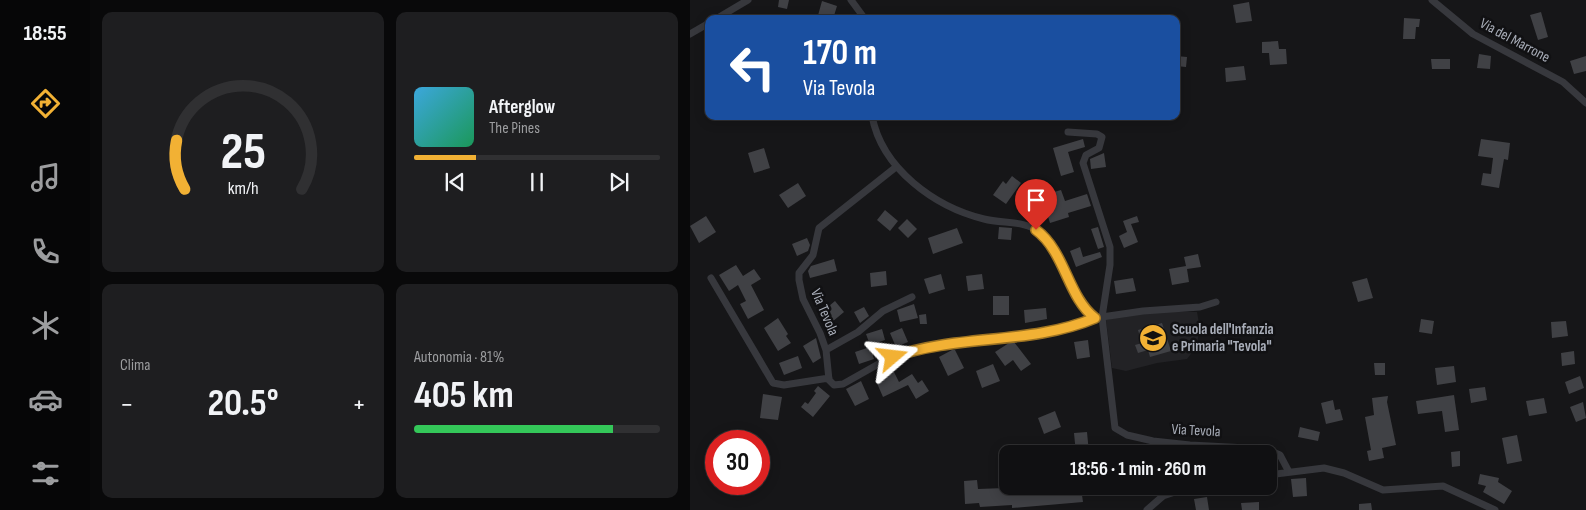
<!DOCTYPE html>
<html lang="it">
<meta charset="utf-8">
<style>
body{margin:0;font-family:"Sofia Sans Condensed",sans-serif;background:#1e1e20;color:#f1f3f6;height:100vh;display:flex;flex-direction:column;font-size:19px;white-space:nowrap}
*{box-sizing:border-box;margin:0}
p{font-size:16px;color:#9c9d9f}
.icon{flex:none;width:28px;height:28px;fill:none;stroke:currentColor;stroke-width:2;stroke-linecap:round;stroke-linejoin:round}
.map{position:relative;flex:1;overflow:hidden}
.sheet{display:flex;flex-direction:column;gap:12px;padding:12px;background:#09090a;width:600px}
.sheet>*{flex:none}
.top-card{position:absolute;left:15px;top:15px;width:475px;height:105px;border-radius:10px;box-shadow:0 2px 12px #0003,0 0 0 1px #303032;background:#1a4fa0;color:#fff;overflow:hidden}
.speed{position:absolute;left:15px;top:430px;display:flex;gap:10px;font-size:25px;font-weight:700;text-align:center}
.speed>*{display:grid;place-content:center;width:65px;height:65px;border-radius:50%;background:#101012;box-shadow:0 2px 12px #0003,0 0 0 1px #303032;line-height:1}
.speed .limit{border:8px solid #d22;background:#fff;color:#111}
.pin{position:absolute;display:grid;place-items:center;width:42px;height:42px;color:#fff;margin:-51px -21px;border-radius:50% 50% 50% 0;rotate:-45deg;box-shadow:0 0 5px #0007}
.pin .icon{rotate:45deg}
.me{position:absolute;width:55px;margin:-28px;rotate:73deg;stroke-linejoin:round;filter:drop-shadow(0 0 4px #0008)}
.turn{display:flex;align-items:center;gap:18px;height:105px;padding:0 15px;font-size:22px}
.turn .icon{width:65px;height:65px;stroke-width:2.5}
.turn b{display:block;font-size:35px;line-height:42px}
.big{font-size:38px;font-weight:700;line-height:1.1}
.sheet .card{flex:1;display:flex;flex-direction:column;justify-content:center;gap:8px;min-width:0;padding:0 18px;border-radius:10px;background:#1e1e20}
.sheet .dial{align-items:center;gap:0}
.dial svg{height:130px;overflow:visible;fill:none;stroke:#303032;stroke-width:7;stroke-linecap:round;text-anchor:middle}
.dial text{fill:#f1f3f6;stroke:none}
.song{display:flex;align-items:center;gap:15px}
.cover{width:60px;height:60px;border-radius:8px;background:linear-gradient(135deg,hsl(200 70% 55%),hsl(150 70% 35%))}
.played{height:5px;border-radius:2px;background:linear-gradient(90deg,#f2b134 25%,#303032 25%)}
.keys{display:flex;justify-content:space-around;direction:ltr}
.heat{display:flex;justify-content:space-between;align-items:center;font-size:28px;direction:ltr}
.charge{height:8px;border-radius:4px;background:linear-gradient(90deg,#34c759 81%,#303032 0)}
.sheet .tiles{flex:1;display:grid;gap:12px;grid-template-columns:repeat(2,1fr)}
.trip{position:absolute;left:309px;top:445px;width:278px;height:50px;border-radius:10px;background:#101012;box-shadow:0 2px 12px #0003,0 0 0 1px #303032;font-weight:700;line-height:50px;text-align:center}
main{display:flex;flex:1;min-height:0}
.menu{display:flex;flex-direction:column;width:90px;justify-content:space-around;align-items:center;background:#060607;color:#9c9d9f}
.menu .icon{width:35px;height:35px}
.menu .active{color:#f2b134}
.menu b{font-size:22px;color:#f1f3f6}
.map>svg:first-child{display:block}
</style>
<main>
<nav class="menu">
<b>18:55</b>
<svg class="icon active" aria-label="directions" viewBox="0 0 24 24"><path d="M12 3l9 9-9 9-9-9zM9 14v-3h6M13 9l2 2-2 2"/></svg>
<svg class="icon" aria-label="music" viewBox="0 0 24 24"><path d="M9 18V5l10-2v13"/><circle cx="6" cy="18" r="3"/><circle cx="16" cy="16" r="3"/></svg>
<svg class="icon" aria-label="phone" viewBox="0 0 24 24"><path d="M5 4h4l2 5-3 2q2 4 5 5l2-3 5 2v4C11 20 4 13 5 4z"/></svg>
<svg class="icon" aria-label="climate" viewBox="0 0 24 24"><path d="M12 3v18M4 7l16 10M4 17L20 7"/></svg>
<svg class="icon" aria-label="car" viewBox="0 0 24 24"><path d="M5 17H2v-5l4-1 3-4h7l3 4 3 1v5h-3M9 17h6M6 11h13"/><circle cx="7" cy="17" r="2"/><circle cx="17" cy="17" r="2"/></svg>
<svg class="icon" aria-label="filters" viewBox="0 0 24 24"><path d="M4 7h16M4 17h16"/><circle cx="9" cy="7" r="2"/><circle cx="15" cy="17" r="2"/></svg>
</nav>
<section class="sheet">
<div class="tiles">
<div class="card dial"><svg viewBox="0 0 100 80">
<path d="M14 69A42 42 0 1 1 86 69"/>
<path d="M14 69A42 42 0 0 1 9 39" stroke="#f2b134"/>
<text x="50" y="56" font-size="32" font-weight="700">25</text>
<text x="50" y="72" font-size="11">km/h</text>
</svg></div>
<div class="card">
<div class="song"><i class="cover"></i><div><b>Afterglow</b><p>The Pines</p></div></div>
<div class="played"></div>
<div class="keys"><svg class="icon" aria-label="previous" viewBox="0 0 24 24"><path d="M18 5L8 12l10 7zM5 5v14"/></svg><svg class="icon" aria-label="pause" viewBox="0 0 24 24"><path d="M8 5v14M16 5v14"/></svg><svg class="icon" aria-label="next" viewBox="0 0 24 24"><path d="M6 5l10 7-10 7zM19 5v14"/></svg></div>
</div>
<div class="card"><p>Clima</p>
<div class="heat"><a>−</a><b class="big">20.5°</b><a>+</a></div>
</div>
<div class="card"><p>Autonomia · 81%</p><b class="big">405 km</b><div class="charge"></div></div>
</div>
</section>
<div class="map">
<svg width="896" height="510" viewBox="0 0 896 510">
<rect width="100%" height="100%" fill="#161618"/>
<!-- built -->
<path fill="#222225" d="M 455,311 L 507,312 L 510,329 L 506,347 L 497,359 L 467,363 L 436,371 L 422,368 L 416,320 Z"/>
<!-- building -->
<path fill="#404145" d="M 89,0 L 99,0 L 97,9 L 88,7 Z
M 132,1 L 147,6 L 143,19 L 127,19 Z
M 559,2 L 562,21 L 546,23 L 543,5 Z
M 851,12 L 858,37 L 848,40 L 840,15 Z
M 714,18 L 730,19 L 729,27 L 726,27 L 725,39 L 713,39 Z
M 588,41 L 589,49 L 596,49 L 597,64 L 580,65 L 579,53 L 572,53 L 572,42 Z
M 789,54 L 801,56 L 800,69 L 787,68 Z
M 486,56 L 497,57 L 496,67 L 486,66 Z
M 896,56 L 896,71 L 884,74 L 880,61 Z
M 741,59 L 760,59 L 760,69 L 742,69 Z
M 554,66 L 556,80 L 536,82 L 535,68 Z
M 393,139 L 395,147 L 378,152 L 384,172 L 371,176 L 363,148 Z
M 791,139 L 820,143 L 818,160 L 814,159 L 809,188 L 791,185 L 793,173 L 801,174 L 803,158 L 788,156 Z
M 74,148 L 80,168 L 64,173 L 58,153 Z
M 414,153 L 416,167 L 401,169 L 400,159 Z
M 322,176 L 331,183 L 316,204 L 303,195 L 313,181 L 316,184 Z
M 108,183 L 116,196 L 98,208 L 89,195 Z
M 371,190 L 375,201 L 397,194 L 401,206 L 378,213 L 379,217 L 360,223 L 354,204 L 366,201 L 364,192 Z
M 195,210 L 208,221 L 200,231 L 187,220 Z
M 16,216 L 26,232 L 9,243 L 0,226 Z
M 447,216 L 449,222 L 441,224 L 448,242 L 434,248 L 429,236 L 437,232 L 433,221 Z
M 217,219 L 227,229 L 218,238 L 208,228 Z
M 309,227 L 322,228 L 321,240 L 308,239 Z
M 408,227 L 414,247 L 408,249 L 401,229 Z
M 267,228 L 273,243 L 243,254 L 238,238 Z
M 117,238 L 120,245 L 118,251 L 107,256 L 102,244 Z
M 390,247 L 393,257 L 410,252 L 412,257 L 386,267 L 380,251 Z
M 508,254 L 511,267 L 497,269 L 499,282 L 482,285 L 479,269 L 496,266 L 494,257 Z
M 144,259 L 147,271 L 120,278 L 118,271 L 121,266 Z
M 46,265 L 53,276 L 64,269 L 71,279 L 61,285 L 74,310 L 58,319 L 50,304 L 56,301 L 48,285 L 39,291 L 29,275 Z
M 196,271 L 197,285 L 181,287 L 180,273 Z
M 251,274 L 255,289 L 239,294 L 234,279 Z
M 292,274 L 294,289 L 278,291 L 276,276 Z
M 443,278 L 446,291 L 426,294 L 424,281 Z
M 677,278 L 683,298 L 668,302 L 662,282 Z
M 303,296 L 319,296 L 319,315 L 303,315 Z
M 145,301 L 154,312 L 142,322 L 133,311 Z
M 224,304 L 228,318 L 210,322 L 207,310 Z
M 174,307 L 179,316 L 170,323 L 164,312 Z
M 356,308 L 357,319 L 335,323 L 334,310 Z
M 236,314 L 237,324 L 230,324 L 229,315 Z
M 88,318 L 98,334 L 96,336 L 101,343 L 88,351 L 74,328 Z
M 731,319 L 744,321 L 742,334 L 729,332 Z
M 876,321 L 878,336 L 862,338 L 861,322 Z
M 472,323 L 481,351 L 460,357 L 458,350 L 448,353 L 445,345 L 452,343 L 448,330 Z
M 212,328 L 218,342 L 206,347 L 200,333 Z
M 192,329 L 195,340 L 180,345 L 176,334 Z
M 126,338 L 131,358 L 123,363 L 113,346 Z
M 398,340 L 400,357 L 387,359 L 384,342 Z
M 324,342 L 341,364 L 331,371 L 323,360 L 315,366 L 305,352 L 319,343 Z
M 180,347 L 184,359 L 169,364 L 165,352 Z
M 262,350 L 265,350 L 274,368 L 258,376 L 249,357 Z
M 884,351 L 885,364 L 872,366 L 871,353 Z
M 108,356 L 112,368 L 94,375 L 89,363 Z
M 684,363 L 695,363 L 695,375 L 685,375 Z
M 303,364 L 310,381 L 292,388 L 286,371 Z
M 764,366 L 766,382 L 747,385 L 745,368 Z
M 204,372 L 209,382 L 222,374 L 228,383 L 232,380 L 239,391 L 226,399 L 218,385 L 193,397 L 186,381 Z
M 890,376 L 894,388 L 879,394 L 875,382 Z
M 171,381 L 179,399 L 165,406 L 156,389 Z
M 128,386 L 140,396 L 123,417 L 111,407 L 115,402 L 118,404 L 126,393 L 124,391 Z
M 795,387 L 797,400 L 781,403 L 779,389 Z
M 73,394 L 92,397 L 88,420 L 70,418 Z
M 764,395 L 769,430 L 755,432 L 752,411 L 728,414 L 726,401 Z
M 698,396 L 697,402 L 706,445 L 692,448 L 694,458 L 679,461 L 677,451 L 681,450 L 675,417 L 684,415 L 682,398 Z
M 854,398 L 857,413 L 839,416 L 836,401 Z
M 643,400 L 645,410 L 650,409 L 653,420 L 636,424 L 631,403 Z
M 893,402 L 896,418 L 886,422 L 880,407 Z
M 365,411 L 371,427 L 354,434 L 348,418 Z
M 610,427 L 630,432 L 628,441 L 608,437 Z
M 397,432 L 399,453 L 386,454 L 384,433 Z
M 827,435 L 832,461 L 817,464 L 812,438 Z
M 770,451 L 770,466 L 762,467 L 761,452 Z
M 790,474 L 809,478 L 808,482 L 822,491 L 814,504 L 793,492 L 796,486 L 788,484 Z
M 616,478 L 617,496 L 603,497 L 601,479 Z
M 287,480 L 288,489 L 363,486 L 363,491 L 391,488 L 393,502 L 322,508 L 322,505 L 290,507 L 289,503 L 275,504 L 274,481 Z
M 517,497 L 519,510 L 506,510 L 504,499 Z
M 569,502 L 569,510 L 552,510 L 551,503 Z
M 681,503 L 682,510 L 669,510 L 669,504 Z"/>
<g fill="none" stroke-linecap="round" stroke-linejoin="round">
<!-- street -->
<path stroke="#37383d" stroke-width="7" d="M 161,0 L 175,19
M 742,0 L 783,34 L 873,82 L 896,103
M 26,19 L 58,0
M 0,34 L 19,23
M 182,116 C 192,169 245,207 294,219 C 313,224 334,220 350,232 C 376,253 379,299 405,318
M 378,132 L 407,134 L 412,137 L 409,148 L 396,155 L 393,163 L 420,247 L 420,265 L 412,317 L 425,428 L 437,435 L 463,441 L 500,445 L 576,449 L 590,455 L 599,472
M 206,167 L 129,228 L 123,255 L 109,273 L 109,280 L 113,299 L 130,333 L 136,350 L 139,380 L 144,385 L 153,384 L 192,362 L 225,350 L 374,330 L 405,318 L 453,311 L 510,307 L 526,302
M 21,278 L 83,383 L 94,385 L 139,378
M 136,350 L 168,332 L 193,311 L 222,297
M 578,475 L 634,468 L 654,473 L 693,490 L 753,486 L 805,510
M 457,510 L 473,496 L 503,486"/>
</g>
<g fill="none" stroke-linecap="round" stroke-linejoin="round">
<!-- route casing -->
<g stroke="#9d7322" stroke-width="12">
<path id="route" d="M 203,357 C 268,334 341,345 405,318 C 378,298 375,251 346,230"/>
</g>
<!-- route -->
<use href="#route" stroke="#f2b134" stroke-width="9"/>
</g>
<!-- icons -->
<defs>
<g id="school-disc" transform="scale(1.4375)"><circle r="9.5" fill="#f2b134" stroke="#111113"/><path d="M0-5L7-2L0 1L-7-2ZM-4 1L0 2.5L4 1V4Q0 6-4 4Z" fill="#111"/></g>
</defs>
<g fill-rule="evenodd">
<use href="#school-disc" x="463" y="338"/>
</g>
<g text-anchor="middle" stroke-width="5" stroke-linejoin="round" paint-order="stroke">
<!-- street labels -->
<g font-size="15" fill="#a8adb8" stroke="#111113">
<text transform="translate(825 40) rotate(28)" y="5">Via del Marrone</text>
<text transform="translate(135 312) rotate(67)" y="5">Via Tevola</text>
<text transform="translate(506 430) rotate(3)" y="5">Via Tevola</text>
</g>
<!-- poi labels -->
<g font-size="15" font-weight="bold" fill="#a8adb8" stroke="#111113" text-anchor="start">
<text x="482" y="334">Scuola dell'Infanzia<tspan x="482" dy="17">e Primaria "Tevola"</tspan></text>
</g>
</g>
</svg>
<div class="speed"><div class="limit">30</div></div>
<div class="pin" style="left:346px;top:230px;background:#d93025"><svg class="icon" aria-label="arrive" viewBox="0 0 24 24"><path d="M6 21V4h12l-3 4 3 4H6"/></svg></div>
<svg class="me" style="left:203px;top:357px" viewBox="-20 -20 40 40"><path d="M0-17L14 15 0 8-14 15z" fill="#f2b134" stroke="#fff" stroke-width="4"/></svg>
<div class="trip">18:56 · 1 min · 260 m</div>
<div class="top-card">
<div class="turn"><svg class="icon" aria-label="left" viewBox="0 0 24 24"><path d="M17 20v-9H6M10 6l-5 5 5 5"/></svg><div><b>170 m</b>Via Tevola</div></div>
</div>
</div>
</main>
